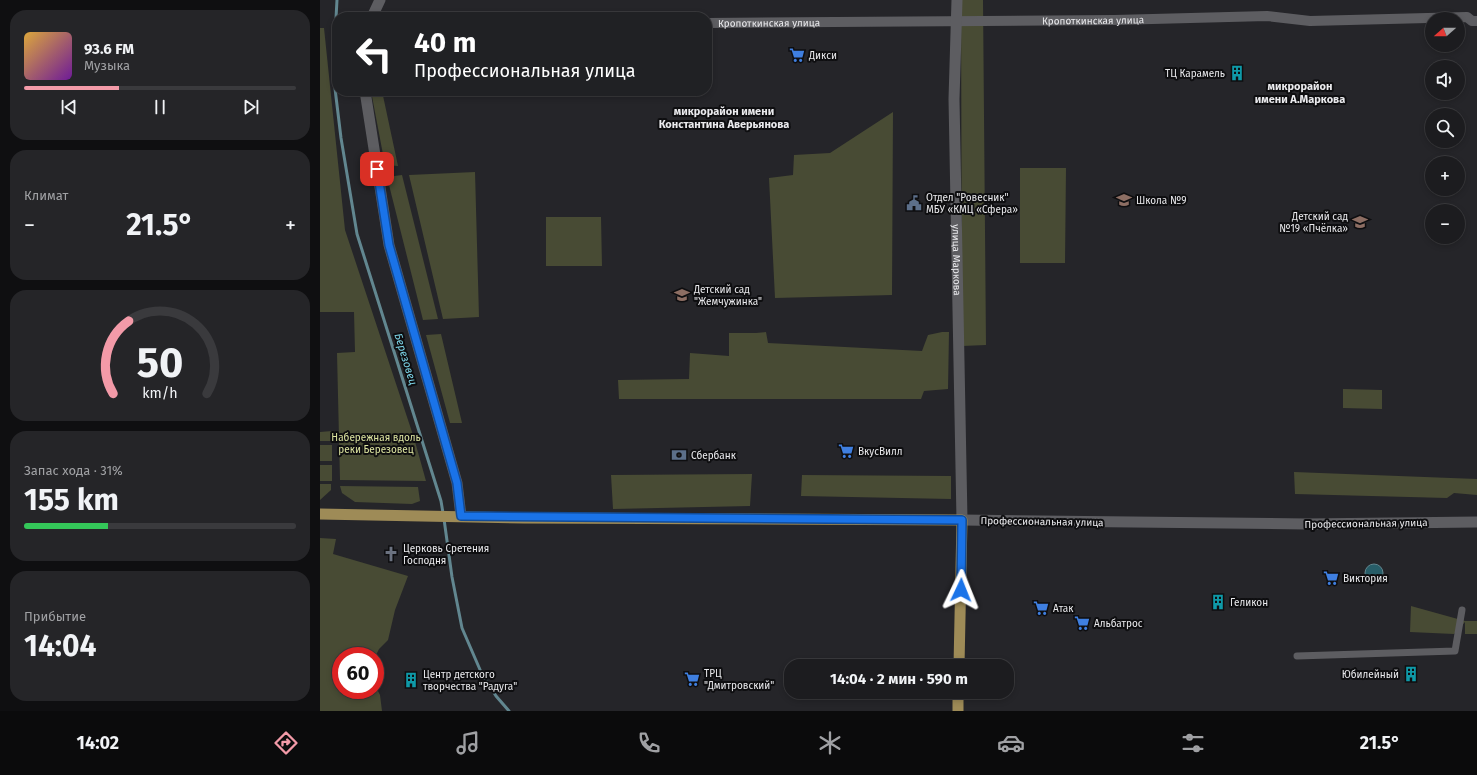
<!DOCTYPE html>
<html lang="ru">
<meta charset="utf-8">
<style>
body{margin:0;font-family:"Fira Sans",sans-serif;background:#252528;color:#f1f3f6;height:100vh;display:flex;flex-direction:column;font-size:15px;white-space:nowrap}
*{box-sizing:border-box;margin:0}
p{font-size:13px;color:#a0a1a4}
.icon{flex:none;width:22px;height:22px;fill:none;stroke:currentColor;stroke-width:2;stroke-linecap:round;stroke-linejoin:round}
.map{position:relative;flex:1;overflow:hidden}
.details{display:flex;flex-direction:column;gap:10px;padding:10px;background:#0f0f11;width:320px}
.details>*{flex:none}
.banner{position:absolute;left:12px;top:12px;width:380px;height:84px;border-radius:16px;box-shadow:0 2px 6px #0003,0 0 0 1px #3a3a3d;background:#202124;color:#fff;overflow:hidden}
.needle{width:26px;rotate:249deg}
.fabs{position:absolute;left:1105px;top:12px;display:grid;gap:8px}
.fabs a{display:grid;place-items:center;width:40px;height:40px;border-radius:50%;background:#1c1c1f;box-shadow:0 2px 6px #0003,0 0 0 1px #3a3a3d;font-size:20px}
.speed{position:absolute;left:12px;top:647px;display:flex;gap:8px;font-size:20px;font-weight:700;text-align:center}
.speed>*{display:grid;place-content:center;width:52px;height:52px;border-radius:50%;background:#1c1c1f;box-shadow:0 2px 6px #0003,0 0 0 1px #3a3a3d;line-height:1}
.speed .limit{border:6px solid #d22;background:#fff;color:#111}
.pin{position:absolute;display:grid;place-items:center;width:34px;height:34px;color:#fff;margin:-17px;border-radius:8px;box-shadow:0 2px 6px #0006}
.me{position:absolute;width:44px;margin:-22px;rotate:2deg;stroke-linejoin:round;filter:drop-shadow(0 0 3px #0008)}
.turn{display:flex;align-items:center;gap:14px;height:84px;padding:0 16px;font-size:18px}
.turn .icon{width:52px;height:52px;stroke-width:2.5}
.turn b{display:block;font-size:28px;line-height:34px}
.big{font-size:30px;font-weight:700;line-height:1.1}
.details .tile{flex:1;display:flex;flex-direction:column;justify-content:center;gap:6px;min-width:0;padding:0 14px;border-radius:16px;background:#252528}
.details .dial{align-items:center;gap:0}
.dial svg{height:104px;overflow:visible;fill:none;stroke:#3a3a3d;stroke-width:7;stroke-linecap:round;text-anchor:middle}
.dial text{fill:#f1f3f6;stroke:none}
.song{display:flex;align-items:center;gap:12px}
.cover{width:48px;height:48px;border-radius:6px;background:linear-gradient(135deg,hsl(40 70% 55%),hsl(280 70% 35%))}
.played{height:4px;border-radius:2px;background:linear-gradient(90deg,#f39aa8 35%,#3a3a3d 35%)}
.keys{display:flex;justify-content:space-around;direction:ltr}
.heat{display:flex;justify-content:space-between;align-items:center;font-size:22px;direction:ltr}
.charge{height:6px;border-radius:3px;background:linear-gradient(90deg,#34c759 31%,#3a3a3d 0)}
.trip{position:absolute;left:464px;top:659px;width:230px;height:40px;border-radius:16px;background:#1c1c1f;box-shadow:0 2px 6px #0003,0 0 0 1px #3a3a3d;font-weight:700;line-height:40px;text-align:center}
.menu{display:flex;height:64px;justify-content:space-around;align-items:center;background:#0b0b0c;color:#a0a1a4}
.menu .icon{width:28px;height:28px}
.menu .current{color:#f39aa8}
.menu b{font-size:18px;color:#f1f3f6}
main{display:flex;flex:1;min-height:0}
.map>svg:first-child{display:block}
</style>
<main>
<section class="details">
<div class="tile">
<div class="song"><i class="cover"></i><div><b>93.6 FM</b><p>Музыка</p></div></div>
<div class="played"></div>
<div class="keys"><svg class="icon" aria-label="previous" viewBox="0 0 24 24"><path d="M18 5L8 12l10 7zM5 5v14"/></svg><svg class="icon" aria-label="pause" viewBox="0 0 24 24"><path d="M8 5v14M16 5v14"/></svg><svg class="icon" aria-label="next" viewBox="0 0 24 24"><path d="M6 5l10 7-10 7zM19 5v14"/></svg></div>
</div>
<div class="tile"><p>Климат</p>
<div class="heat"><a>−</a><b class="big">21.5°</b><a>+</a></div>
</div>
<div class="tile dial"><svg viewBox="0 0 100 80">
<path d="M14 69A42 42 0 1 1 86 69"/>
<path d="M14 69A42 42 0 0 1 26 13" stroke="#f39aa8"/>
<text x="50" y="56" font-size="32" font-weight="700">50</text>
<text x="50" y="72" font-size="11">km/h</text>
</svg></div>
<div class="tile"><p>Запас хода · 31%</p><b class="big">155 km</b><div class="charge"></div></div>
<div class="tile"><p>Прибытие</p><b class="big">14:04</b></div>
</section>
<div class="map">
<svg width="1157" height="711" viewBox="0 0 1157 711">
<rect width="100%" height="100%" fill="#252529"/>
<!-- green -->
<path fill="#484b34" d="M 641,0 L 663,0 L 666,345 L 642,346 Z
M 0,28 L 4,28 L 25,230 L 94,438 L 106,481 L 20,480 L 17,353 L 35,352 L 34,312 L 0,312 Z
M 51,91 L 62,91 L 78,166 L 65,165 Z
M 573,112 L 572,295 L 455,298 L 449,178 L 473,175 L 474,155 L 510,153 Z
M 700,168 L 746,168 L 745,263 L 700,263 Z
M 155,172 L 159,317 L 123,319 L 89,175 Z
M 82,175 L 118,319 L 103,320 L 67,177 Z
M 226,217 L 281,217 L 282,266 L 226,266 Z
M 446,332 L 448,343 L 602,351 L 608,335 L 622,332 L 629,332 L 628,389 L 604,391 L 601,399 L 299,399 L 298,380 L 369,379 L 370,353 L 409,356 L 409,333 L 436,333 Z
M 121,334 L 142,423 L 130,423 L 106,335 Z
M 1023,389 L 1062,390 L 1062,409 L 1023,408 Z
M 12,431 L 12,441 L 0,441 L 0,432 Z
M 0,445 L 12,445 L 12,461 L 0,461 Z
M 0,465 L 12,465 L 12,481 L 0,481 Z
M 974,472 L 1157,479 L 1157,495 L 1134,493 L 1127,498 L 975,494 Z
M 432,474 L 430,506 L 293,509 L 291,475 Z
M 482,475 L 631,476 L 631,499 L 481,496 Z
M 0,484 L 11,484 L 11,490 L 0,500 Z
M 20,486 L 98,487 L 100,501 L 92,504 L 35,502 L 22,493 Z
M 0,538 L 16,539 L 13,554 L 88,576 L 75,610 L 68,640 L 59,649 L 55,657 L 21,656 L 21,690 L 55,690 L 55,685 L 60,695 L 62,711 L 0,711 Z
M 1091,606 L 1145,621 L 1157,621 L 1157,634 L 1145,634 L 1145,622 L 1134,634 L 1090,632 Z"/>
<!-- water -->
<path fill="#275d68" stroke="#628790" d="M1045 573a9 9 0 1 1 18 0a9 9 0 1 1-18 0Z"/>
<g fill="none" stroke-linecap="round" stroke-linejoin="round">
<!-- stream -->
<path stroke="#628790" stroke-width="3" d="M 17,0 L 13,72 L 21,138 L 37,234 L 121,501 L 123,513
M 124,519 L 132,577 L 142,628 L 161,672 L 176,696 L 189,711"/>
<!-- pedestrian -->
<path stroke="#5d5d61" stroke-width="7" d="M 977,656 L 1135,651 L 1142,610"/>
<!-- minor -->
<path stroke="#5d5d61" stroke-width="10" id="s1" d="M 387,23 L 794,20 L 947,16 L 990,21 L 1147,17 L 1152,21 L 1157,21"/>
<!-- tertiary -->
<g stroke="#5d5d61" stroke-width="11">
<path id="s2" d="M 637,0 L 634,99 L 642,520"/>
<path d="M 52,17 L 60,0"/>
<path d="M 45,91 L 69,245 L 137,483 L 141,516"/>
</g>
<!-- secondary -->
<path stroke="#5d5d61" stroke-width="11" d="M 642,520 L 987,524 L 1157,522"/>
<!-- primary -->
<path stroke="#9e8b57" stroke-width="11" d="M 0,514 L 204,518 L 642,520 L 639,666
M 638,711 L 638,692"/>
</g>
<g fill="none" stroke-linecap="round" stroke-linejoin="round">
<!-- route casing -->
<g stroke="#114b97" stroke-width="10">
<path id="route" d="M 57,169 L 69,245 L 137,483 L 141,516 L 642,520 L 641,590"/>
</g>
<!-- route -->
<use href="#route" stroke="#1a73e8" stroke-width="7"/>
</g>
<!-- icons -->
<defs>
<g id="supermarket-bare" transform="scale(1.2)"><path d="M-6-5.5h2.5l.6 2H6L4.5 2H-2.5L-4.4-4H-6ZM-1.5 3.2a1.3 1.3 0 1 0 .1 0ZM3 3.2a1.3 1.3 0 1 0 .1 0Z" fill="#3f7fe0" stroke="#0e0e10" stroke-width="2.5" paint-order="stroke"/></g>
<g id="building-bare" transform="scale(1.2)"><path d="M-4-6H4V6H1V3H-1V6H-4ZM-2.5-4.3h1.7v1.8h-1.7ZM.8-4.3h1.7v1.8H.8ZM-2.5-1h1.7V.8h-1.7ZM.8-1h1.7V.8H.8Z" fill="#0f9aa8" stroke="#0e0e10" stroke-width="2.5" paint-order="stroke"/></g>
<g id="school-bare" transform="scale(1.2)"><path d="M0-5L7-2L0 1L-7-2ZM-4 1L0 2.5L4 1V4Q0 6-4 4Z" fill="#8d6e63" stroke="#0e0e10" stroke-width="2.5" paint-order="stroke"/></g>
<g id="civic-bare" transform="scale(1.2)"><path d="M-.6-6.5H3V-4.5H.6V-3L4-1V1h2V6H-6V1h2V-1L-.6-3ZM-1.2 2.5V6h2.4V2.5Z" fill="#5c6f8a" stroke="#0e0e10" stroke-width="2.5" paint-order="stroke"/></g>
<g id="bank-bare" transform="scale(1.2)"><path d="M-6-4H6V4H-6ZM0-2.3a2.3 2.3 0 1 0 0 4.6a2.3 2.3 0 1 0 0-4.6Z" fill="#5c6f8a" stroke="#0e0e10" stroke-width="2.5" paint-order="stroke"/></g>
<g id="church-bare" transform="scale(1.2)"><path d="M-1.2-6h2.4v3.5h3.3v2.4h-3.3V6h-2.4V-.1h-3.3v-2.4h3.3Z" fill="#6b7280" stroke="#0e0e10" stroke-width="2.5" paint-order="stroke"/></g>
</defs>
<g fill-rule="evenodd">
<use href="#supermarket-bare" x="477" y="55"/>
<use href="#building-bare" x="917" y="73"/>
<use href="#school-bare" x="804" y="200"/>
<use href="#civic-bare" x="594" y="203"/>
<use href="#school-bare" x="1040" y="222"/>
<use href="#school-bare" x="362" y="295"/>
<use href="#supermarket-bare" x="526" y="451"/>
<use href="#bank-bare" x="359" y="455"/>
<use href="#church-bare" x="71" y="554"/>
<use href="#supermarket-bare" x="1011" y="578"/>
<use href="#building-bare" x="898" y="602"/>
<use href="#supermarket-bare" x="721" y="608"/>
<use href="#supermarket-bare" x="762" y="623"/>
<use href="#building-bare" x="1091" y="674"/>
<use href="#supermarket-bare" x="372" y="679"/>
<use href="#building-bare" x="91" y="680"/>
</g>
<g text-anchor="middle" stroke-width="4" stroke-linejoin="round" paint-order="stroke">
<!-- street labels -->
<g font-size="10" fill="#eaeaed" stroke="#0e0e10">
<text dy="4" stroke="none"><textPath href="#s1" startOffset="386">Кропоткинская улица</textPath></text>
<text dy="4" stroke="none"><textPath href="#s1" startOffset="62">Кропоткинская улица</textPath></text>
<text dy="4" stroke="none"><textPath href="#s2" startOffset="260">улица Маркова</textPath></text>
<text transform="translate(722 521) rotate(1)" y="4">Профессиональная улица</text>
<text transform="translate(1046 523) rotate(-1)" y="4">Профессиональная улица</text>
</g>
<!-- poi labels -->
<g font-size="10" fill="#eaeaed" stroke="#0e0e10" text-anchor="start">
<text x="489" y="59">Дикси</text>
<text x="905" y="77" text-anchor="end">ТЦ Карамель</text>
<text x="606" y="201">Отдел "Ровесник"<tspan x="606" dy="12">МБУ «КМЦ «Сфера»</tspan></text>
<text x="816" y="204">Школа №9</text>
<text x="1028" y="220" text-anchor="end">Детский сад<tspan x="1028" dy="12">№19 «Пчёлка»</tspan></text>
<text x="374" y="293">Детский сад<tspan x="374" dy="12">"Жемчужинка"</tspan></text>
<text x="538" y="455">ВкусВилл</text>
<text x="371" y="459">Сбербанк</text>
<text x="83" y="552">Церковь Сретения<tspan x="83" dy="12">Господня</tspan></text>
<text x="1023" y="582">Виктория</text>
<text x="910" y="606">Геликон</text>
<text x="733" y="612">Атак</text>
<text x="774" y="627">Альбатрос</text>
<text x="384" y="677">ТРЦ<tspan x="384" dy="12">"Дмитровский"</tspan></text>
<text x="103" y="678">Центр детского<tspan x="103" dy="12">творчества "Радуга"</tspan></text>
<text x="1079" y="678" text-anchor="end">Юбилейный</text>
</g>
<!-- park labels -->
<g font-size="10" fill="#dde4a0" stroke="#0e0e10">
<text x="56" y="441">Набережная вдоль<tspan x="56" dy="12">реки Березовец</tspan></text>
</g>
<!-- neighbourhood labels -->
<g font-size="11" font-weight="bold" fill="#eaeaed" stroke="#0e0e10">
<text x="980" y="90">микрорайон<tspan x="980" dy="13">имени А.Маркова</tspan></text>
<text x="404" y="115">микрорайон имени<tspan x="404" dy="13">Константина Аверьянова</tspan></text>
</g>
<!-- water labels -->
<g font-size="11" font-style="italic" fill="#7ed6e9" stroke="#0e0e10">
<text transform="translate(86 359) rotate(73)" y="4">Березовец</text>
</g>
</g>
</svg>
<div class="fabs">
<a><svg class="needle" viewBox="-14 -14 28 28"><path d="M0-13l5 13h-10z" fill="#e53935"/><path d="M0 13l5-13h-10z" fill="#a0a1a4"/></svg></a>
<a><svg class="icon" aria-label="sound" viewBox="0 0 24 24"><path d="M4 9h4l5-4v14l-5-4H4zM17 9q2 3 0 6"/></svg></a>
<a><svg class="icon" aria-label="search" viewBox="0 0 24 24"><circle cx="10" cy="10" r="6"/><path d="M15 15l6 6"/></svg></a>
<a>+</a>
<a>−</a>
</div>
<div class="speed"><div class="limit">60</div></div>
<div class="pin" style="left:57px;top:169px;background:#d93025"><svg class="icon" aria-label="arrive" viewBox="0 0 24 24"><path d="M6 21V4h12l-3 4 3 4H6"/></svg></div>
<svg class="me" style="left:641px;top:590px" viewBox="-20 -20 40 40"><path d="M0-17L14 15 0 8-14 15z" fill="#1a73e8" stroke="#fff" stroke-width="4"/></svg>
<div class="trip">14:04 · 2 мин · 590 m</div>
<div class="banner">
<div class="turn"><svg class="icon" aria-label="left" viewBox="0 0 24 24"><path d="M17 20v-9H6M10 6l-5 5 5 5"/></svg><div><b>40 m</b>Профессиональная улица</div></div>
</div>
</div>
</main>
<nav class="menu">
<b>14:02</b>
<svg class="icon current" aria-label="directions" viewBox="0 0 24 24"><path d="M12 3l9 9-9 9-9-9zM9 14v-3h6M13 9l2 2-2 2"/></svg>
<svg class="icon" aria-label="music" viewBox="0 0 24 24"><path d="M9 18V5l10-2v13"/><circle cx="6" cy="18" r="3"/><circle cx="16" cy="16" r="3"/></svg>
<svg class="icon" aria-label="phone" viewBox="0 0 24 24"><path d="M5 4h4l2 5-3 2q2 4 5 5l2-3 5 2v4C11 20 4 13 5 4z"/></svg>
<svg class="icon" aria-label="climate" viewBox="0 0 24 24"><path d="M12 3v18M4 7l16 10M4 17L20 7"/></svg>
<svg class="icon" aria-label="car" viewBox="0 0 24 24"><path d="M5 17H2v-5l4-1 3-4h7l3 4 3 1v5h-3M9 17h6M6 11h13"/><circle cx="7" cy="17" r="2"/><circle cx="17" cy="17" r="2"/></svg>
<svg class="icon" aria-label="filters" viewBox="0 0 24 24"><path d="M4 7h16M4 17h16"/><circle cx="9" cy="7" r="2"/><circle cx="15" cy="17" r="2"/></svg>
<b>21.5°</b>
</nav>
